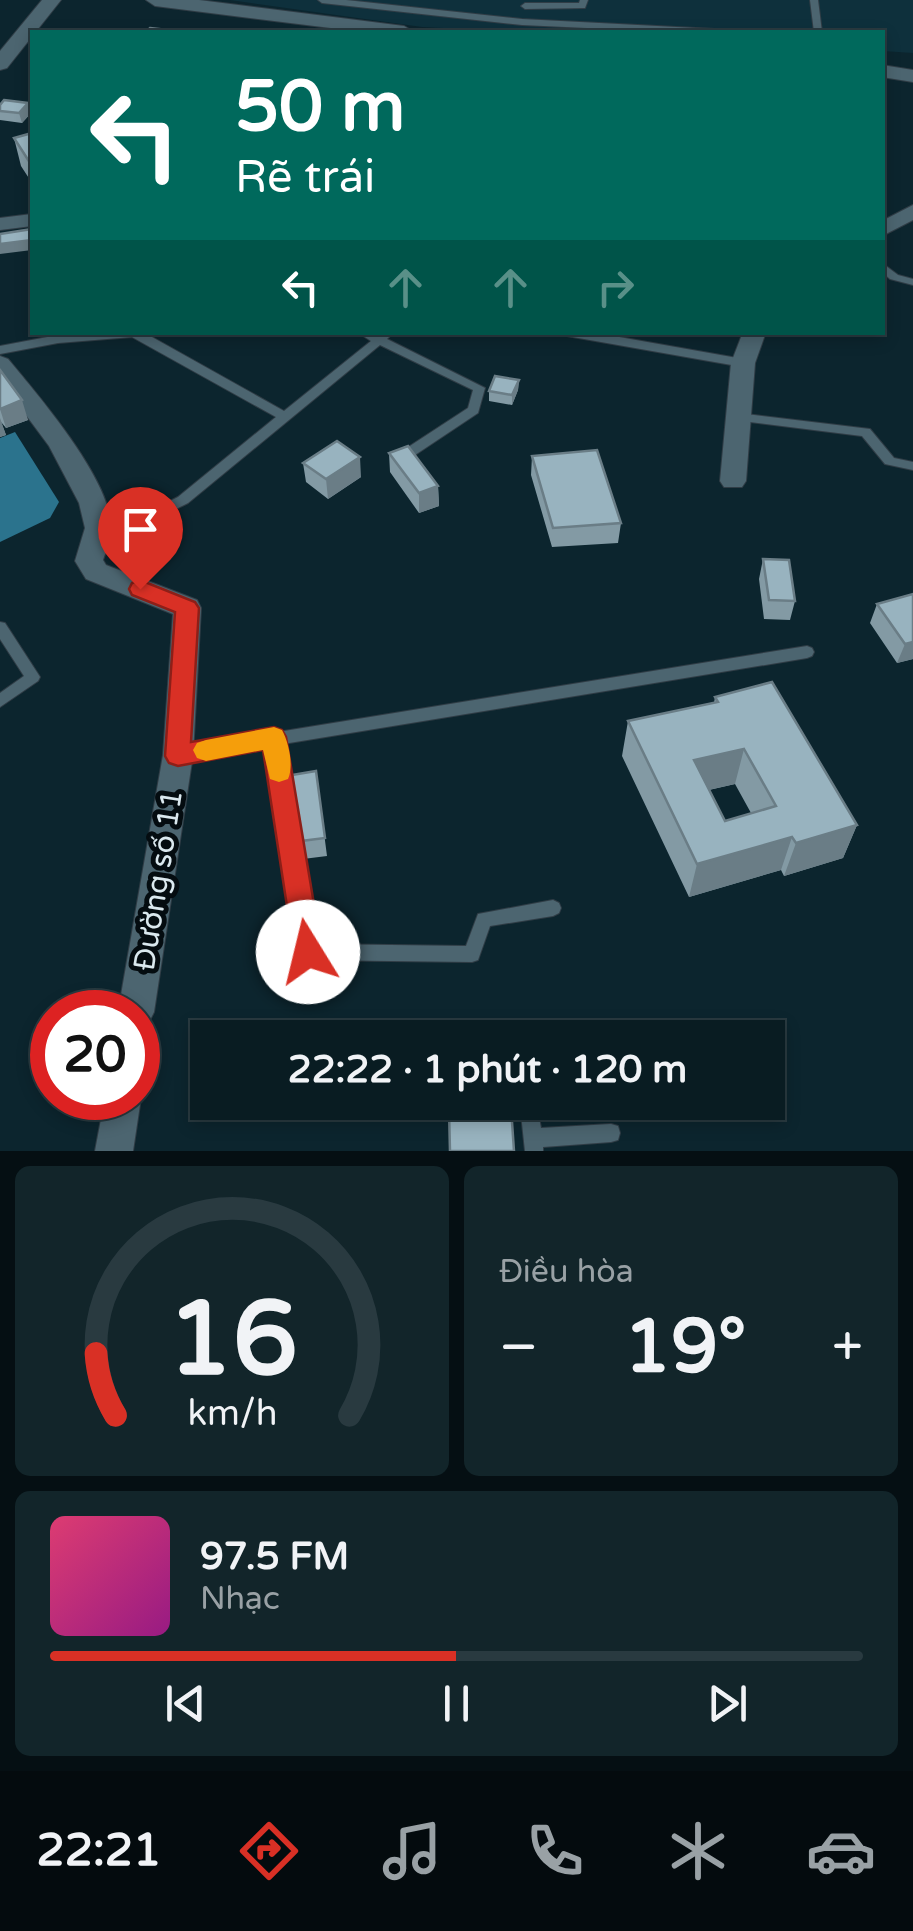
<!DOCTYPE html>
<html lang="vi">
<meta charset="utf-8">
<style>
body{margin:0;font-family:"Varela Round",sans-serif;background:#12252a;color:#f1f3f6;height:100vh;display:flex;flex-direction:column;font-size:38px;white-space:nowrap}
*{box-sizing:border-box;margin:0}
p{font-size:32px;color:#99a1a5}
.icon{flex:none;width:55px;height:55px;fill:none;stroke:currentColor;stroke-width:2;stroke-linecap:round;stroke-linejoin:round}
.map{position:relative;height:1151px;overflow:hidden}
.details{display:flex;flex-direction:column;gap:15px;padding:15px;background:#050f13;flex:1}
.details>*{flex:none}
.top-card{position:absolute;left:30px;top:30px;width:855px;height:305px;border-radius:0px;box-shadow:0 5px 15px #0003,0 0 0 2px #293a40;background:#00695c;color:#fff;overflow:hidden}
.speed{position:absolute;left:30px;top:990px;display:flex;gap:20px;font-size:50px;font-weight:700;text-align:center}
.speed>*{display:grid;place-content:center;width:130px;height:130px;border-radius:50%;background:#091c22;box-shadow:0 5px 15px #0003,0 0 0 2px #293a40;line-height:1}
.speed .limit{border:15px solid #d22;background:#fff;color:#111}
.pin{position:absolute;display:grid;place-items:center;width:85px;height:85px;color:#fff;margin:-102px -42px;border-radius:50% 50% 50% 0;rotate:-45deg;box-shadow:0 0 10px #0007}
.pin .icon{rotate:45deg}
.me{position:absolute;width:110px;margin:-55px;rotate:351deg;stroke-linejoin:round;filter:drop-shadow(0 0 8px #0008)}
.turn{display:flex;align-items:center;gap:35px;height:210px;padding:0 40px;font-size:45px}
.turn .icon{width:130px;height:130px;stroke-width:2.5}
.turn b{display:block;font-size:70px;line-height:85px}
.lanes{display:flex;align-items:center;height:95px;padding:0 40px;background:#0003;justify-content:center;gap:50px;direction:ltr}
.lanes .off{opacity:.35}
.big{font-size:75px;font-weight:800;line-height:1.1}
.details .tile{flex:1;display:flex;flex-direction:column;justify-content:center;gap:15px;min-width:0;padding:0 35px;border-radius:15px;background:#12252a}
.details .dial{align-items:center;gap:0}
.dial svg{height:260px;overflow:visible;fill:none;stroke:#293a40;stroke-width:7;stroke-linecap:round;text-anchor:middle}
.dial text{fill:#f1f3f6;stroke:none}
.song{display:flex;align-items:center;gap:30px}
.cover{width:120px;height:120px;border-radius:15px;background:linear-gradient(135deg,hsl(340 70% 55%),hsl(310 70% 35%))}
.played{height:10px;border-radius:5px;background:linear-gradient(90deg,#d93025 50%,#293a40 50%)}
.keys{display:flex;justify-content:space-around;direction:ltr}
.heat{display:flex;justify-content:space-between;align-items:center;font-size:55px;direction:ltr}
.details .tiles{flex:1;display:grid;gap:15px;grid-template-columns:1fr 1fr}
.tile:last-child{grid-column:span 2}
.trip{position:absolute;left:190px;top:1020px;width:595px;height:100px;border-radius:0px;background:#091c22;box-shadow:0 5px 15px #0003,0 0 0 2px #293a40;font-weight:800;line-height:100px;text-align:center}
.dock{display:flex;height:160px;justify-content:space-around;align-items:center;background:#040b0e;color:#99a1a5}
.dock .icon{width:70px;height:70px}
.dock .active{color:#d93025}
.dock b{font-size:45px;color:#f1f3f6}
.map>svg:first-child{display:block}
</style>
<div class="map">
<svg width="913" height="1151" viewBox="0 0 913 1151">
<rect width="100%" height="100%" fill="#0c252e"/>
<!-- built -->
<path fill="#0e303c" d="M 230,0 L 913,0 L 913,53 L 883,51 L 882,32 L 526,32 L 422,27 Z"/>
<!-- water -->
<path fill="#2b738d" d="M 15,432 L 59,502 L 50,518 L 0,542 L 0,438 Z"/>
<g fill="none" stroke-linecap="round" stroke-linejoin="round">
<!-- service casing -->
<g stroke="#303d46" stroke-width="2">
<path id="service" d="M 318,0 L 346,0 L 522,19 L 715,29 L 719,32 L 673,32 L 522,25 L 322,3 Z
M 580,0 L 588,0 L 585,8 L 525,9 L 521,6 L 525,3 L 579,3 Z
M 810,0 L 818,0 L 822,32 L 814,32 Z
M 882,263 L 898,275 L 913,279 L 913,285 L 890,279 L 882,272 Z
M 96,332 L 143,332 L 284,411 L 371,341 L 357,332 L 373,332 L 378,335 L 381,332 L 394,332 L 387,339 L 485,388 L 478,413 L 403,463 L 393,463 L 392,460 L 393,457 L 468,408 L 473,390 L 380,345 L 188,503 L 158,518 L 99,532 L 92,527 L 94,524 L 150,511 L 178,497 L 276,417 L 132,337 L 58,343 L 0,354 L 0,346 L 58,335 Z
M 562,332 L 591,332 L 743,359 L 749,363 L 743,367 L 567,336 Z
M 738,413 L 870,429 L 894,458 L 913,462 L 913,470 L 885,464 L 862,436 L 734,420 L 732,417 L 734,414 Z
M 0,622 L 5,623 L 40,677 L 38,681 L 0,707 L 0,693 L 24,676 L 0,639 Z
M 807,646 L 812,648 L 814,652 L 812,656 L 807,658 L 283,744 L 315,944 L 466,946 L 478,914 L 553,900 L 559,903 L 561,908 L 559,913 L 553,916 L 490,926 L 478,960 L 472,962 L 308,960 L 302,958 L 268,747 L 178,761 L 173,759 L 170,755 L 173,751 L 178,749 L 268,734 L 274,731 L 278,732 Z
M 530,1105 L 537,1107 L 541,1128 L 611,1124 L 618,1126 L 620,1133 L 618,1140 L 611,1142 L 543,1147 L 543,1151 L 525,1151 L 521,1114 L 523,1107 Z"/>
</g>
<!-- minor casing -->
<g stroke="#303d46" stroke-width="2">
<path id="minor" d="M 913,205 L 913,220 L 882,236 L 882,221 Z
M 32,214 L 32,226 L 0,230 L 0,218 Z
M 743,332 L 766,332 L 755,363 L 746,481 L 742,487 L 724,487 L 720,481 L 731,363 Z
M 0,356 L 8,359 C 38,395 114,483 111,530 C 111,541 106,551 103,560 L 106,565 L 197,600 L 201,608 L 193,755 L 154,1012 L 148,1024 L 138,1028 L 138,1012 L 118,1012 L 163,755 L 173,614 L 86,579 L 75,561 L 85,528 L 79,503 L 49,446 L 0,380 Z
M 138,1089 L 141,1098 L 133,1151 L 95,1151 L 105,1098 L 138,1098 Z"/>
</g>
<!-- tertiary casing -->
<g stroke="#303d46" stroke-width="2">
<path id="tertiary" d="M 42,0 L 61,0 L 7,68 L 0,70 L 0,51 Z
M 146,0 L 199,0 L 404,26 L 414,32 L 363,32 L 155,6 Z
M 882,65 L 913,70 L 913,82 L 882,77 Z"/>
</g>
<!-- service -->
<use href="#service" fill="#4c6570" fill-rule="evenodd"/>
<!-- minor -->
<use href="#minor" fill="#4c6570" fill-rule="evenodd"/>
<!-- tertiary -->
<use href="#tertiary" fill="#4c6570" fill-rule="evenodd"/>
</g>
<!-- wall -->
<path fill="#839aa4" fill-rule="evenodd" d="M 0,105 L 31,113 L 22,123 L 0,120 Z
M 32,133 L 32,183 L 21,166 L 14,138 Z
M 0,370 L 28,420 L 6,428 L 1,422 L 6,435 L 0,437 Z
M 519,380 L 518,390 L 512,405 L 489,401 L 489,391 Z
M 389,453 L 438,486 L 439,506 L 419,513 L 390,472 Z
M 532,456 L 621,523 L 618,543 L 552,547 L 531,475 Z
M 303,463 L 361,477 L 328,499 L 306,482 Z
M 763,559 L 795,601 L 790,620 L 764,619 L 759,579 Z
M 913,594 L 913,659 L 897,663 L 870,623 L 877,604 Z
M 715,697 L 857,825 L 843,858 L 784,876 L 781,870 L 689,897 L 622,756 L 628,721 L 714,703 ZM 735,784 L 751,813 L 725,821 L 709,790 Z
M 316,771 L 327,856 L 303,859 L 292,775 Z"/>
<!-- shaded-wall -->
<path fill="#6a7d86" d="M 28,103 L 31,113 L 22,123 L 19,113 Z
M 32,240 L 32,250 L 0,254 L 0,244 Z
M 519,380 L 518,390 L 512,405 L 512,395 Z
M 22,400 L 28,420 L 6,428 L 0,409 Z
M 0,418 L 6,435 L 0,437 Z
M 360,457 L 361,477 L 328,499 L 326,479 Z
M 438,486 L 439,506 L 419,513 L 419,493 Z
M 913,642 L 913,659 L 897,663 L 905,644 Z
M 744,749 L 735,784 L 686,795 L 694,760 Z
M 857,825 L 843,858 L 784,876 L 796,843 Z
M 792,837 L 781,870 L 689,897 L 697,864 Z"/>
<!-- building -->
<path fill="#98b3bf" stroke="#6a7d86" stroke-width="2.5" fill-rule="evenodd" d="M 150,28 L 168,30 L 167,32 L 146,32 Z
M 4,100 L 28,103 L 19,113 L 0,111 L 0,105 Z
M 32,133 L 32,166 L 14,138 Z
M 32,229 L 32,240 L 0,244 L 0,234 Z
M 0,370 L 22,400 L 0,409 Z
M 495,376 L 519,380 L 512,395 L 489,391 Z
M 337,441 L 360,457 L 326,479 L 303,463 Z
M 408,446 L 438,486 L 419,493 L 389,453 Z
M 597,450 L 621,523 L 553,528 L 532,456 Z
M 763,559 L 789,560 L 795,601 L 769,600 Z
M 913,594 L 913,642 L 905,644 L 877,604 Z
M 772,682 L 857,825 L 796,843 L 792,837 L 697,864 L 628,721 L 718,702 L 715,697 ZM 744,749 L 776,806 L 725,821 L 694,760 Z
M 316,771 L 325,838 L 301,841 L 292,775 Z
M 511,1107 L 514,1151 L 450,1151 L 449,1110 Z"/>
<!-- route -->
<path fill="#d93025" stroke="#8d1f18" stroke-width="2.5" d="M 140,580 L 195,602 L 199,608 L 191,742 L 274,727 L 282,730 L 286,737 L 322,952 L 318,961 L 308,965 L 298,961 L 294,952 L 263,750 L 178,766 L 169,763 L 165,756 L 175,612 L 132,595 L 129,589 L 132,583 Z"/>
<!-- slow -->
<path fill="#f59e0b" d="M 274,727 L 282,730 C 289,743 294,766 288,779 L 279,782 L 270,779 L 263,750 L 206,761 L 197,758 L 193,750 L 197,743 L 206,740 Z"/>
<g text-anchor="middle" stroke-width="10" stroke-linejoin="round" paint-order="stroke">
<!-- street labels -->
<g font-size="30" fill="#dae8ee" stroke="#040c10">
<text transform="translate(158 880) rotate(-81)" y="10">Đường số 11</text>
</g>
</g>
</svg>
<div class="speed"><div class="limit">20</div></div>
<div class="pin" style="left:140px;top:589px;background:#d93025"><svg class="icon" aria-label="arrive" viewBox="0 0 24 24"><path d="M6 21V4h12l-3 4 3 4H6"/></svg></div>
<svg class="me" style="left:308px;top:952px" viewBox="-20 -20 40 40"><circle r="19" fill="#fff"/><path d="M0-13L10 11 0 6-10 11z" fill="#d93025"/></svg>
<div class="trip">22:22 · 1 phút · 120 m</div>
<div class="top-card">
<div class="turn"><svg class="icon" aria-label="left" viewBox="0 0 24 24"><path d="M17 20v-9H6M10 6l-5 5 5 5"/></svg><div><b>50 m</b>Rẽ trái</div></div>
<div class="lanes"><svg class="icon" aria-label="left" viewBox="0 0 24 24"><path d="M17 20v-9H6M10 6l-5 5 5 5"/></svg><svg class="icon off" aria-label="ahead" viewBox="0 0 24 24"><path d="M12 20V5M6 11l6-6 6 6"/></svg><svg class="icon off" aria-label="ahead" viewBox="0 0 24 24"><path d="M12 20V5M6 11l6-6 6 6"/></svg><svg class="icon off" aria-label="right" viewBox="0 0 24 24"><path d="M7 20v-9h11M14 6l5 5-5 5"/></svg></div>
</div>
</div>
<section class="details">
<div class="tiles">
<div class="tile dial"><svg viewBox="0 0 100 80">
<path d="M14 69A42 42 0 1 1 86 69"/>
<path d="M14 69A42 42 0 0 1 8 50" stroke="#d93025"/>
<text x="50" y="56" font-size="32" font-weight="700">16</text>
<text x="50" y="72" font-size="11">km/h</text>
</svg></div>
<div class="tile"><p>Điều hòa</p>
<div class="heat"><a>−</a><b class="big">19°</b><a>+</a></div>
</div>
<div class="tile">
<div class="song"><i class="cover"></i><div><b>97.5 FM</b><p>Nhạc</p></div></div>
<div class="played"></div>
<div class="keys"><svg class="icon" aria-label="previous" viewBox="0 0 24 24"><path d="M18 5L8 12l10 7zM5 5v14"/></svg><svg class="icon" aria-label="pause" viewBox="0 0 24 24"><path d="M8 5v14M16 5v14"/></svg><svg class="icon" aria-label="next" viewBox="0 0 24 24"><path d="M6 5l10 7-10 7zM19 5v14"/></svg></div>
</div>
</div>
</section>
<nav class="dock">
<b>22:21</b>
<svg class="icon active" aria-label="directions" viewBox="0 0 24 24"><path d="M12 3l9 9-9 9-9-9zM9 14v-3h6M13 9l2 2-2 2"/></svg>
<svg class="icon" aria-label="music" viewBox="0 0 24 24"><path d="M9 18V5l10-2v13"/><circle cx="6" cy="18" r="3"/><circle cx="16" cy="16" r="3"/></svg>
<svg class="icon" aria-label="phone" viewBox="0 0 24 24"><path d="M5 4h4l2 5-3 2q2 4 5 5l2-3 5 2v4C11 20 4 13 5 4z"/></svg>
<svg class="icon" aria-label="climate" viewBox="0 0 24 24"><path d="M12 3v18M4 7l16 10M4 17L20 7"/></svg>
<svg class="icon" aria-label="car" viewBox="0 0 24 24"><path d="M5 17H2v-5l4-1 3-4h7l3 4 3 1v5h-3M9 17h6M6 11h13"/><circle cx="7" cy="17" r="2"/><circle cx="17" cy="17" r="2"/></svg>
</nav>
